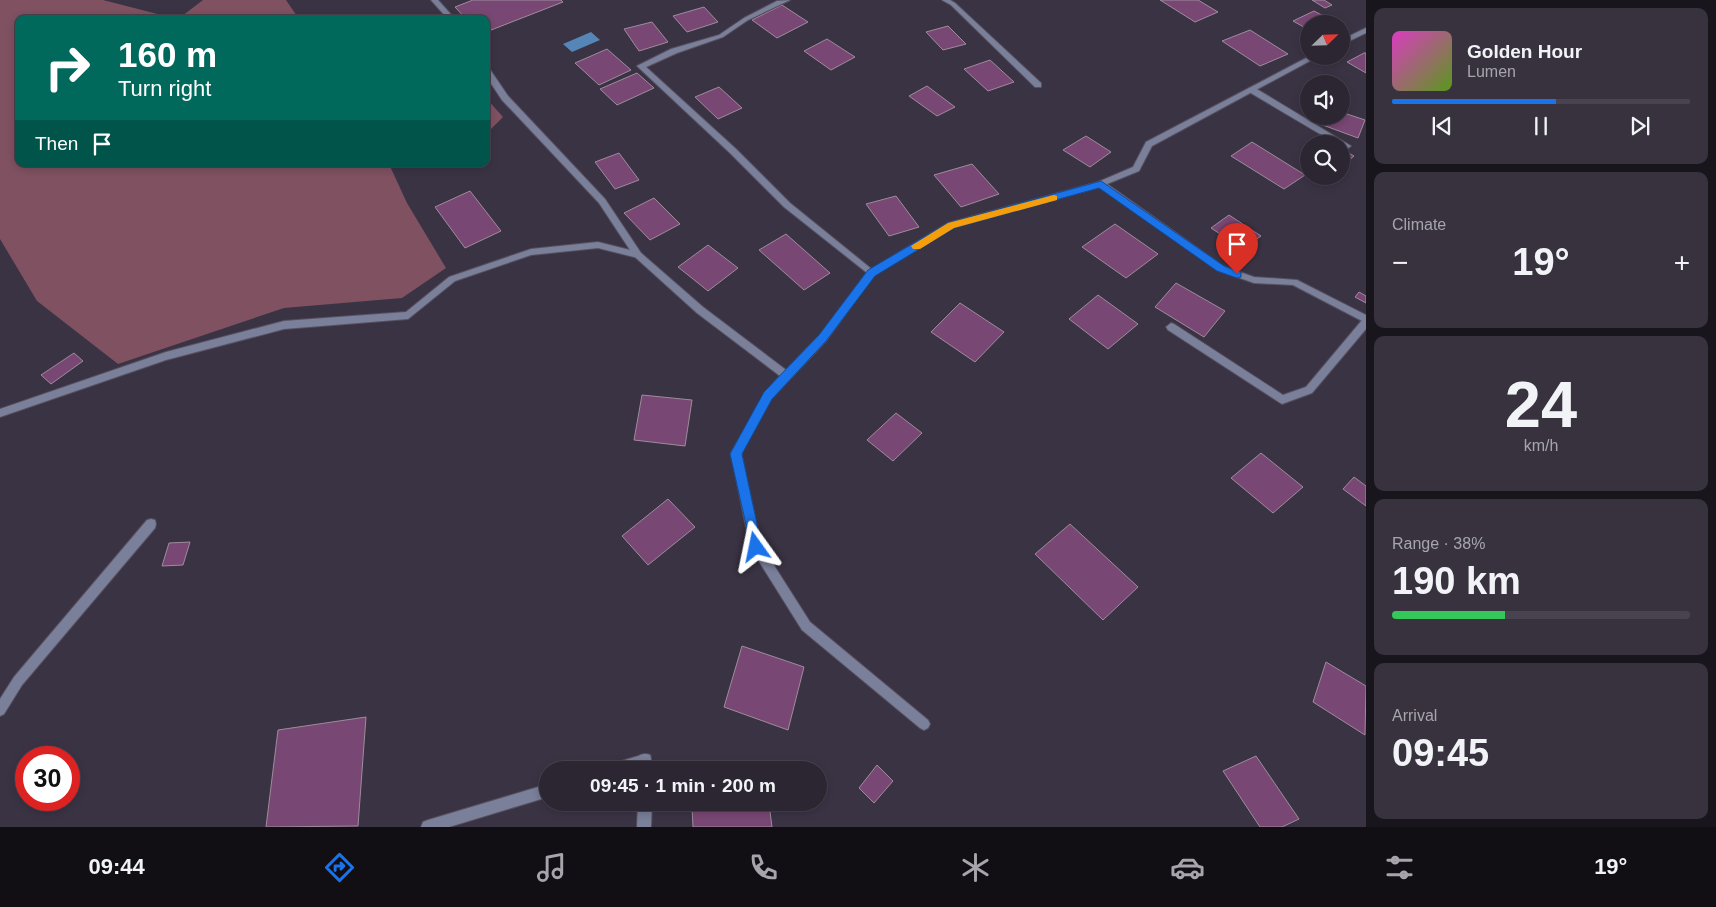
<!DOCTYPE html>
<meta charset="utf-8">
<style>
body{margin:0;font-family:Arial,sans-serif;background:#38323f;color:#f1f3f6;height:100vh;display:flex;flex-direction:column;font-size:19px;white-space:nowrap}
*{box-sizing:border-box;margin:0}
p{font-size:16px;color:#a6a5ac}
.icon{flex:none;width:28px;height:28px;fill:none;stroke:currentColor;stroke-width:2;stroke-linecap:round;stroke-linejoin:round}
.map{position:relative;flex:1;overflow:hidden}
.details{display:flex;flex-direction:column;gap:8px;padding:8px;background:#18151c;width:350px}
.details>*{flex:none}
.hud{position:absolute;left:15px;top:15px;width:475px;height:152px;border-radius:10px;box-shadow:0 2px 8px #0003,0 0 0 1px #48434e;background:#00695c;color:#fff;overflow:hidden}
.needle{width:32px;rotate:67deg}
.buttons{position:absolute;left:1300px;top:15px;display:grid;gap:10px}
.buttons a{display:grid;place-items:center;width:50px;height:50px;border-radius:50%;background:#2c2633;box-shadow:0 2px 8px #0003,0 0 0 1px #48434e;font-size:25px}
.speed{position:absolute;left:15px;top:746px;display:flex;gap:10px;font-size:25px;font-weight:700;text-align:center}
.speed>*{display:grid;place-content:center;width:65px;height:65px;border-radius:50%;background:#2c2633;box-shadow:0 2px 8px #0003,0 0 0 1px #48434e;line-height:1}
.speed .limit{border:8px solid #d22;background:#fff;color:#111}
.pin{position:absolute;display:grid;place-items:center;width:42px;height:42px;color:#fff;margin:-51px -21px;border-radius:50% 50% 50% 0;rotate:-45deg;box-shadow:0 0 5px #0007}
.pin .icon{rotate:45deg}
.me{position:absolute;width:55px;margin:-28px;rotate:348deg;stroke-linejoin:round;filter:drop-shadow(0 0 4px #0008)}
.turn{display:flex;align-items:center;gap:18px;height:105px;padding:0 20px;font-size:22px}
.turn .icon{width:65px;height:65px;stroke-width:2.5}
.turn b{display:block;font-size:35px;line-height:42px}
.then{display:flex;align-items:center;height:48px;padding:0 20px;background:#0003;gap:10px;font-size:19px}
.big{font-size:38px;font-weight:700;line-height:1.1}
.details .tile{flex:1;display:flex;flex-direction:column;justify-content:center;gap:8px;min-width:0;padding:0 18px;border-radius:10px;background:#38323f}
.details .dial{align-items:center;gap:0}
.dial b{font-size:65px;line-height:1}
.song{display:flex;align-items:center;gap:15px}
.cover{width:60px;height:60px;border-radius:8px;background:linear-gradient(135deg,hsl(310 70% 55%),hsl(90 70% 35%))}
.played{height:5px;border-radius:2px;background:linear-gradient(90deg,#1a73e8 55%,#48434e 55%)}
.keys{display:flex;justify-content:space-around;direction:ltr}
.heat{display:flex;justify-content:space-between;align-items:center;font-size:28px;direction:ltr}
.charge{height:8px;border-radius:4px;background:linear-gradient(90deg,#34c759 38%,#48434e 0)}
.trip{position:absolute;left:539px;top:761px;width:288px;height:50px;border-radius:25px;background:#2c2633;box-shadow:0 2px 8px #0003,0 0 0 1px #48434e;font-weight:700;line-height:50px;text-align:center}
.tabs{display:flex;height:80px;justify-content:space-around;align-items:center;background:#120f14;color:#a6a5ac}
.tabs .icon{width:35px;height:35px}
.tabs .selected{color:#1a73e8}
.tabs b{font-size:22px;color:#f1f3f6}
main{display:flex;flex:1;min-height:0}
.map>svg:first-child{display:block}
</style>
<main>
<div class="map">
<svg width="1366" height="827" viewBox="0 0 1366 827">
<rect width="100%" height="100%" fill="#3a3344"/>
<!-- green -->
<path fill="#7f5161" d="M 0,0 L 103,0 L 177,19 L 19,19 L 19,164 L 389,164 L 407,203 L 446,268 L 402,298 L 284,308 L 118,364 L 37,301 L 0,239 Z
M 203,0 L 286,0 L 299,19 L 178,19 Z
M 486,98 L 503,117 L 486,134 Z"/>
<!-- water -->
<path fill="#5686b8" d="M 591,32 L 600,40 L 572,52 L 563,44 Z"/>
<!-- building -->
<path fill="#794774" stroke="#9e8c9c" d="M 473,0 L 561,0 L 563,2 L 486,32 L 486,19 L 466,19 L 455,7 Z
M 1160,0 L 1198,0 L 1218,12 L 1195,22 Z
M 1312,0 L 1324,0 L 1332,5 L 1325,8 Z
M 782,5 L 808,22 L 777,38 L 752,20 Z
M 704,7 L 718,22 L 687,32 L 673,16 Z
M 1314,11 L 1339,24 L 1309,24 L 1309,30 L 1293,21 Z
M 652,22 L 668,42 L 639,51 L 624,29 Z
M 948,26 L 966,44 L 943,50 L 926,32 Z
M 1250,30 L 1288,54 L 1260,66 L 1222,41 Z
M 827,39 L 855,57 L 831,70 L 804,51 Z
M 607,49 L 631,70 L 599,85 L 575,63 Z
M 1364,53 L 1366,53 L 1366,73 L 1347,62 Z
M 990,60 L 1014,82 L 988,91 L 964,69 Z
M 637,73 L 654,88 L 617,105 L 600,89 Z
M 927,86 L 955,107 L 937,116 L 909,96 Z
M 719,87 L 742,108 L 718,119 L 695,97 Z
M 1341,112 L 1365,120 L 1358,138 L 1320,124 L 1324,116 L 1341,116 Z
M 1086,136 L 1111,152 L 1090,167 L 1063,150 Z
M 1252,142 L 1305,175 L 1284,189 L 1231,156 Z
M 1341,149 L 1354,156 L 1342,166 L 1341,166 Z
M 619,153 L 639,180 L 615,189 L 595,162 Z
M 972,164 L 999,194 L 961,207 L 934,175 Z
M 470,191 L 501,231 L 465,248 L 435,207 Z
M 896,196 L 919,227 L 889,236 L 866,204 Z
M 654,198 L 680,224 L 650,240 L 624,213 Z
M 1229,215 L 1261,236 L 1243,249 L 1211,228 Z
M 1115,224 L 1158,254 L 1126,278 L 1082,247 Z
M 786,234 L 830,273 L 804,290 L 759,250 Z
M 708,245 L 738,268 L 708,291 L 678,267 Z
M 1176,283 L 1225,311 L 1204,337 L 1155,307 Z
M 1359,292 L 1366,296 L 1366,303 L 1355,297 Z
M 1098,295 L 1138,324 L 1108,349 L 1069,319 Z
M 960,303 L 1004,332 L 975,362 L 931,332 Z
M 74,353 L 83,361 L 51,384 L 41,375 Z
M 642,395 L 692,400 L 685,446 L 634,440 Z
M 896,413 L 922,433 L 893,461 L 867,440 Z
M 1261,453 L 1303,487 L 1273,513 L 1231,478 Z
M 1354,477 L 1366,486 L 1366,506 L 1343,489 Z
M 668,499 L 695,527 L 648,565 L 622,536 Z
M 1070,524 L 1138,587 L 1103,620 L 1035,554 Z
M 190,542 L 183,565 L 162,566 L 169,543 Z
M 742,646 L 804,667 L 788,730 L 724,707 Z
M 1326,662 L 1366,686 L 1365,735 L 1313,702 Z
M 366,717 L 358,826 L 266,827 L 278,730 Z
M 1256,756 L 1299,819 L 1282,827 L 1260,827 L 1223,771 Z
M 877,765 L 893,781 L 874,803 L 859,788 Z
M 769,804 L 772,827 L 693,827 L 692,808 Z"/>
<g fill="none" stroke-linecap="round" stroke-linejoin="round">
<!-- lane casing -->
<g stroke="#575060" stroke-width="2">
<path id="lane" d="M 431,0 L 438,0 L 455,19 L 448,19 Z
M 790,0 L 748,20 L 723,37 L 677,53 L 646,67 L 736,149 L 790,203 L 874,271 L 875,273 L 874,275 L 871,276 L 784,207 L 730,153 L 637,66 L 671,49 L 719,35 L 744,18 L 777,1 Z
M 942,0 L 950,0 L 955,3 L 1041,83 L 1041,87 L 1035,87 L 951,5 Z
M 486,68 L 489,68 L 508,96 L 605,199 L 641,253 L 642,255 L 641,257 L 638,258 L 598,248 L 531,255 L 455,281 L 408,319 L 284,329 L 166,360 L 0,417 L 0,409 L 166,352 L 284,321 L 406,312 L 449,277 L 531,249 L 598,242 L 630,250 L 599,203 L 502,100 L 486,76 Z
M 1249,88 L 1255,88 L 1351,146 L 1347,149 L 1341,146 L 1341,144 L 1337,144 L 1249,92 Z
M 1366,318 L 1366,329 L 1312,393 L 1282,404 L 1168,330 L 1166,327 L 1171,323 L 1174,324 L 1283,395 L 1306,387 L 1363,319 Z
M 151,519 L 155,520 L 156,524 L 155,528 L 22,685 L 4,714 L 0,716 L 0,699 L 14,677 L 147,520 Z
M 645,754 L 650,755 L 651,760 L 650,765 L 633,770 L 607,770 L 608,765 Z
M 548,784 L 548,797 L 449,827 L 421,827 L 423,822 L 428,820 Z"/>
</g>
<!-- street casing -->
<g stroke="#575060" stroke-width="2">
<path id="street" d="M 1366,28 L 1366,33 L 1341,45 L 1341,40 Z
M 1310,56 L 1319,56 L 1152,146 L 1139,171 L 1107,184 L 1223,266 L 1254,277 L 1297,280 L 1366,315 L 1366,323 L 1293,285 L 1254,283 L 1217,270 L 1100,187 L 954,227 L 874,275 L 826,341 L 771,399 L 741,453 L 761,545 L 810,622 L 928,720 L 930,724 L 928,728 L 924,730 L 920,728 L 802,630 L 750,547 L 731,453 L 765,393 L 780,376 L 697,313 L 635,257 L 634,255 L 635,253 L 641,253 L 703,307 L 786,370 L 820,335 L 868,271 L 948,223 L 1098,182 L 1133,167 L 1146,142 Z
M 645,754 L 650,755 L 651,760 L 651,770 L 639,770 L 639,760 L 640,755 Z
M 638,802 L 652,802 L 651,827 L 637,827 Z"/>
</g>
<!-- lane -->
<use href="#lane" fill="#7a7f9a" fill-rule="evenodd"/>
<!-- street -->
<use href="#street" fill="#7a7f9a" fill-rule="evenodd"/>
</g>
<!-- route -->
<path fill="#1a73e8" stroke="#114b97" d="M 1101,181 L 1224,266 L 1241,272 L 1241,277 L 1237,278 L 1217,271 L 1099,188 L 954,228 L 875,276 L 826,341 L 772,399 L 742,454 L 762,547 L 761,551 L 756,553 L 752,551 L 730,454 L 764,392 L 819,335 L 868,270 L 948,223 Z"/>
<!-- slow -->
<path fill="#f59e0b" d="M 1054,195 L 1057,196 L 1057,200 L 954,228 L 920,249 L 913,249 L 911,246 L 948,223 Z"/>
</svg>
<div class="buttons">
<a><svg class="needle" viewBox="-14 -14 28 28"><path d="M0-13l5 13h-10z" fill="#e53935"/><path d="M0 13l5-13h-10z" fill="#a6a5ac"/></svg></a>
<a><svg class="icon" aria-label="sound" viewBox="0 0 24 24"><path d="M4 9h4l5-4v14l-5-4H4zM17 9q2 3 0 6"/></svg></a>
<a><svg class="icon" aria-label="search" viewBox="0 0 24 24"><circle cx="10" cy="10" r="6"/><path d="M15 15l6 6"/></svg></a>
</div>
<div class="speed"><div class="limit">30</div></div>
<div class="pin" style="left:1237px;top:274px;background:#d93025"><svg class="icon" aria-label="arrive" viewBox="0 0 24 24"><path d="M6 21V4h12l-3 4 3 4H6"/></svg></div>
<svg class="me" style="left:756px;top:547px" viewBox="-20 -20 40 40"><path d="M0-17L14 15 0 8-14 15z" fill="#1a73e8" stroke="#fff" stroke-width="4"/></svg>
<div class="trip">09:45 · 1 min · 200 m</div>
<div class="hud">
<div class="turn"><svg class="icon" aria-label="right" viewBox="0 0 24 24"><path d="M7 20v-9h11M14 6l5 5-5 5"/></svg><div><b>160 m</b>Turn right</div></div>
<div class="then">Then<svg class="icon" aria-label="arrive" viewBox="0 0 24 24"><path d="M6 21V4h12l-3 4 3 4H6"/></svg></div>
</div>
</div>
<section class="details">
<div class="tile">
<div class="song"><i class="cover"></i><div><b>Golden Hour</b><p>Lumen</p></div></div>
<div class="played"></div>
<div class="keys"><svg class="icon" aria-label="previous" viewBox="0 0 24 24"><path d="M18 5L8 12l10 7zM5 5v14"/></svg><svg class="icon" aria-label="pause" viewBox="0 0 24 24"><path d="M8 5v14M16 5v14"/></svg><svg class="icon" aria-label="next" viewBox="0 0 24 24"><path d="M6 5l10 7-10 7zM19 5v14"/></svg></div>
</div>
<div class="tile"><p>Climate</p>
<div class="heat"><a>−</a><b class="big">19°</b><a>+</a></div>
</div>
<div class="tile dial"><b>24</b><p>km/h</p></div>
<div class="tile"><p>Range · 38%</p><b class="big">190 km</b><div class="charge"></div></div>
<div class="tile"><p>Arrival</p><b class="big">09:45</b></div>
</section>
</main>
<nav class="tabs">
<b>09:44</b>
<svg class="icon selected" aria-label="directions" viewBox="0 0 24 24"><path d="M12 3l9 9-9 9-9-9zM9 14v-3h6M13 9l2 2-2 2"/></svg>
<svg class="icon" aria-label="music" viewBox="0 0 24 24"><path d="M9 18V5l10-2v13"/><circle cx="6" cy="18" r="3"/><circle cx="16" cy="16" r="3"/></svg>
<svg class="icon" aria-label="phone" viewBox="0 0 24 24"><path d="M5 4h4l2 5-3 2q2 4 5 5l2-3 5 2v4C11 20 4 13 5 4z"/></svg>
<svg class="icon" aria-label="climate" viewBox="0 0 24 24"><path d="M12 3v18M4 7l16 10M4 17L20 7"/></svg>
<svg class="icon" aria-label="car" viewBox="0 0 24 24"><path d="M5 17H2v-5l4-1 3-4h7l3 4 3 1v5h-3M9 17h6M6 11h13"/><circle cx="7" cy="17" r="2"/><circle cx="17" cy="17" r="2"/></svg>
<svg class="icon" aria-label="filters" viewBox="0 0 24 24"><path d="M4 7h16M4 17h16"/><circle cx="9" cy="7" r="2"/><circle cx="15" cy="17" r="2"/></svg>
<b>19°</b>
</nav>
